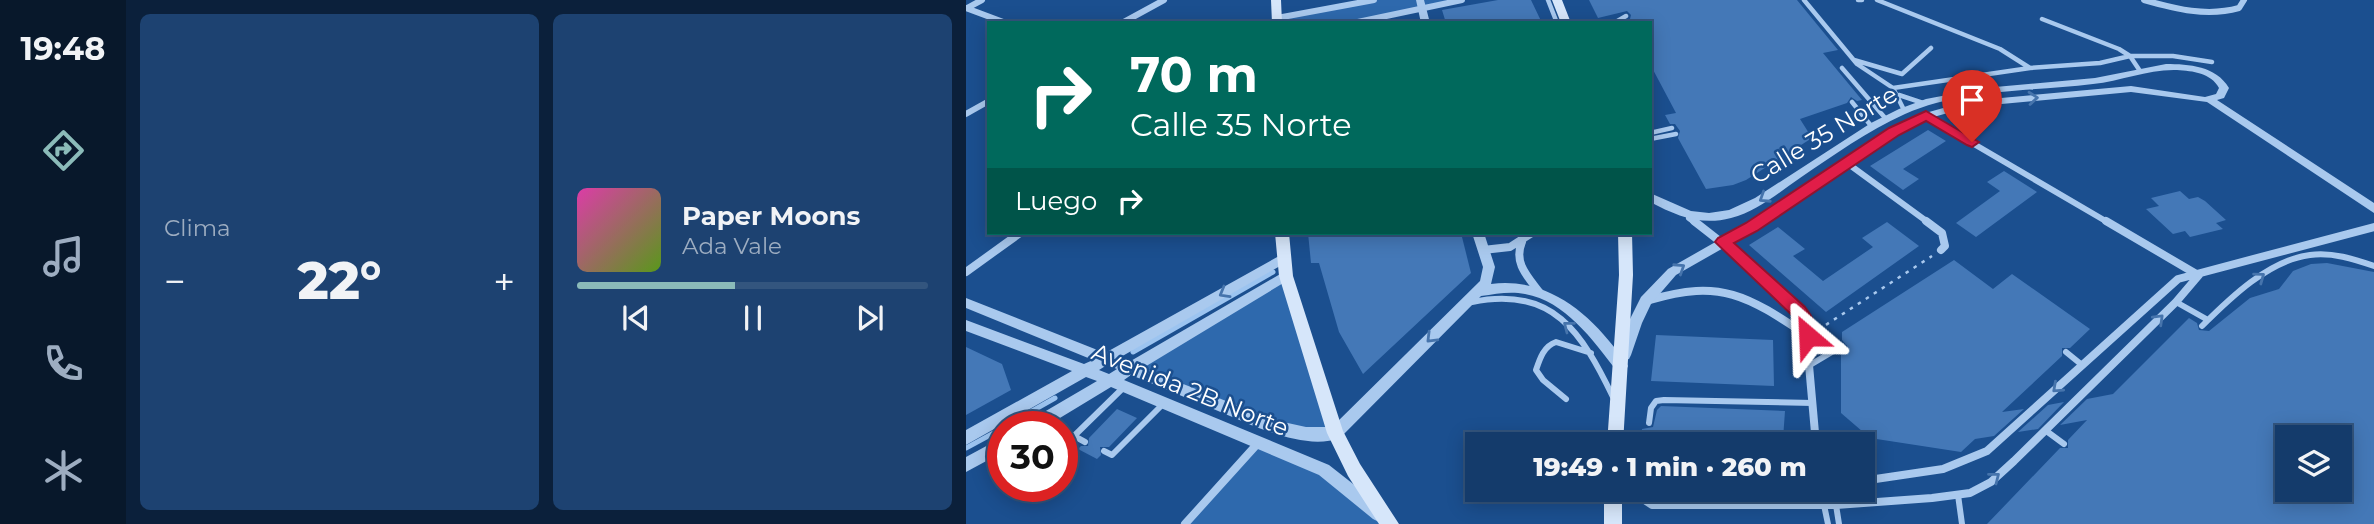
<!DOCTYPE html>
<html lang="es">
<meta charset="utf-8">
<style>
body{margin:0;font-family:Montserrat,sans-serif;background:#1d4271;color:#f1f3f6;height:100vh;display:flex;flex-direction:column;font-size:26px;white-space:nowrap}
*{box-sizing:border-box;margin:0}
p{font-size:23px;color:#9dadc1}
.icon{flex:none;width:38px;height:38px;fill:none;stroke:currentColor;stroke-width:2;stroke-linecap:round;stroke-linejoin:round}
.map{position:relative;flex:1;overflow:hidden}
.drawer{display:flex;flex-direction:column;gap:14px;padding:14px;background:#0b203b;width:840px}
.drawer>*{flex:none}
.hud{position:absolute;left:21px;top:21px;width:665px;height:214px;border-radius:0px;box-shadow:0 4px 18px #0003,0 0 0 2px #33557e;background:#00695c;color:#fff;overflow:hidden}
.fabs{position:absolute;left:1309px;top:425px;display:grid;gap:14px}
.fabs a{display:grid;place-items:center;width:77px;height:77px;border-radius:0px;background:#143b6b;box-shadow:0 4px 18px #0003,0 0 0 2px #33557e;font-size:35px}
.speed{position:absolute;left:21px;top:411px;display:flex;gap:14px;font-size:35px;font-weight:700;text-align:center}
.speed>*{display:grid;place-content:center;width:91px;height:91px;border-radius:50%;background:#143b6b;box-shadow:0 4px 18px #0003,0 0 0 2px #33557e;line-height:1}
.speed .limit{border:10px solid #d22;background:#fff;color:#111}
.pin{position:absolute;display:grid;place-items:center;width:60px;height:60px;color:#fff;margin:-72px -30px;border-radius:50% 50% 50% 0;rotate:-45deg;box-shadow:0 0 7px #0007}
.pin .icon{rotate:45deg}
.me{position:absolute;width:77px;margin:-38px;rotate:334deg;stroke-linejoin:round;filter:drop-shadow(0 0 5px #0008)}
.turn{display:flex;align-items:center;gap:24px;height:147px;padding:0 28px;font-size:32px}
.turn .icon{width:91px;height:91px;stroke-width:2.5}
.turn b{display:block;font-size:49px;line-height:60px}
.then{display:flex;align-items:center;height:66px;padding:0 28px;background:#0003;gap:14px;font-size:26px}
.big{font-size:52px;font-weight:800;line-height:1.1}
.drawer .widget{flex:1;display:flex;flex-direction:column;justify-content:center;gap:10px;min-width:0;padding:0 24px;border-radius:10px;background:#1d4271}
.song{display:flex;align-items:center;gap:21px}
.cover{width:84px;height:84px;border-radius:10px;background:linear-gradient(135deg,hsl(320 70% 55%),hsl(90 70% 35%))}
.played{height:7px;border-radius:4px;background:linear-gradient(90deg,#8bbbb9 45%,#33557e 45%)}
.keys{display:flex;justify-content:space-around;direction:ltr}
.heat{display:flex;justify-content:space-between;align-items:center;font-size:38px;direction:ltr}
.drawer .tiles{flex:1;display:grid;gap:14px;grid-template-columns:repeat(2,1fr)}
.trip{position:absolute;left:499px;top:432px;width:410px;height:70px;border-radius:0px;background:#143b6b;box-shadow:0 4px 18px #0003,0 0 0 2px #33557e;font-weight:800;line-height:70px;text-align:center}
main{display:flex;flex:1;min-height:0}
.tab-bar{display:flex;flex-direction:column;width:126px;justify-content:space-around;align-items:center;background:#08182b;color:#9dadc1}
.tab-bar .icon{width:49px;height:49px}
.tab-bar .active{color:#8bbbb9}
.tab-bar b{font-size:32px;color:#f1f3f6}
.map>svg:first-child{display:block}
</style>
<main>
<nav class="tab-bar">
<b>19:48</b>
<svg class="icon active" aria-label="directions" viewBox="0 0 24 24"><path d="M12 3l9 9-9 9-9-9zM9 14v-3h6M13 9l2 2-2 2"/></svg>
<svg class="icon" aria-label="music" viewBox="0 0 24 24"><path d="M9 18V5l10-2v13"/><circle cx="6" cy="18" r="3"/><circle cx="16" cy="16" r="3"/></svg>
<svg class="icon" aria-label="phone" viewBox="0 0 24 24"><path d="M5 4h4l2 5-3 2q2 4 5 5l2-3 5 2v4C11 20 4 13 5 4z"/></svg>
<svg class="icon" aria-label="climate" viewBox="0 0 24 24"><path d="M12 3v18M4 7l16 10M4 17L20 7"/></svg>
</nav>
<section class="drawer">
<div class="tiles">
<div class="widget"><p>Clima</p>
<div class="heat"><a>−</a><b class="big">22°</b><a>+</a></div>
</div>
<div class="widget">
<div class="song"><i class="cover"></i><div><b>Paper Moons</b><p>Ada Vale</p></div></div>
<div class="played"></div>
<div class="keys"><svg class="icon" aria-label="previous" viewBox="0 0 24 24"><path d="M18 5L8 12l10 7zM5 5v14"/></svg><svg class="icon" aria-label="pause" viewBox="0 0 24 24"><path d="M8 5v14M16 5v14"/></svg><svg class="icon" aria-label="next" viewBox="0 0 24 24"><path d="M6 5l10 7-10 7zM19 5v14"/></svg></div>
</div>
</div>
</section>
<div class="map">
<svg width="1408" height="524" viewBox="0 0 1408 524">
<rect width="100%" height="100%" fill="#1b4f8f"/>
<!-- green -->
<path fill="#2e69ad" d="M 408,0 L 496,0 L 387,23 L 311,23 L 311,18 Z
M 320,276 L 369,433 L 340,434 L 166,369 Z
M 293,442 L 358,470 L 424,524 L 219,524 Z"/>
<g fill="none" stroke-linecap="round" stroke-linejoin="round">
<!-- stream -->
<path stroke="#9cc4f0" stroke-width="5" d="M 167,352 L 307,272
M 38,427 L 89,398
M 0,448 L 37,428"/>
</g>
<!-- building -->
<path fill="#4478b7" fill-rule="evenodd" d="M 532,0 L 565,0 L 576,23 L 480,23 L 476,10 Z
M 623,0 L 831,0 L 872,50 L 857,53 L 896,100 L 891,101 L 885,97 L 881,103 L 834,119 L 846,138 L 780,180 L 767,185 L 740,189 L 712,138 L 714,131 L 709,124 L 704,124 L 699,115 L 710,113 L 684,64 L 684,23 L 663,23 L 665,15 L 661,11 L 632,18 Z
M 962,130 L 980,141 L 937,169 L 953,179 L 937,190 L 904,166 Z
M 1038,171 L 1071,192 L 1010,237 L 990,223 L 1034,191 L 1021,182 Z
M 1214,191 L 1223,199 L 1232,197 L 1239,201 L 1260,220 L 1250,223 L 1257,229 L 1224,237 L 1219,231 L 1207,234 L 1180,209 L 1193,206 L 1185,198 Z
M 921,222 L 953,246 L 860,312 L 783,245 L 812,227 L 839,249 L 827,256 L 857,281 L 907,247 L 896,238 Z
M 342,233 L 495,233 L 505,273 L 397,374 L 373,332 L 353,263 L 345,263 Z
M 988,260 L 1027,289 L 1046,274 L 1124,329 L 1104,348 L 1096,348 L 1096,356 L 1036,412 L 1058,409 L 1028,436 L 1009,439 L 995,452 L 904,438 L 875,413 L 875,353 L 882,347 L 876,340 L 876,332 Z
M 1361,263 L 1408,272 L 1408,524 L 1021,524 L 1094,448 L 1102,448 L 1102,440 L 1121,420 L 1094,425 L 1121,399 L 1147,394 L 1223,318 L 1231,323 L 1233,330 L 1243,331 L 1284,298 L 1313,289 L 1327,271 L 1345,264 ZM 1321,438 L 1374,438 L 1374,490 L 1321,490 Z
M 690,335 L 807,340 L 808,386 L 685,381 Z
M 0,347 L 36,364 L 45,390 L 0,415 Z
M 1098,402 L 1072,429 L 1052,432 L 1082,405 Z
M 695,406 L 819,411 L 817,439 L 815,444 L 675,444 L 676,429 L 687,427 L 691,410 Z
M 151,409 L 171,418 L 143,447 L 134,447 L 135,455 L 131,459 L 112,449 L 115,446 L 122,446 L 123,438 Z"/>
<g fill="none" stroke-linecap="round" stroke-linejoin="round">
<!-- path -->
<path stroke="#a9c9ee" stroke-width="2.5" stroke-dasharray="3.5 6" stroke-linecap="butt" d="M 852,330 L 966,256"/>
<!-- service-far1 -->
<path stroke="#a9c9ee" stroke-width="4.5" d="M 582,0 L 591,23
M 838,0 L 891,64 L 927,88 L 938,110
M 892,0 L 896,0
M 911,0 L 1034,49 L 1064,68
M 1076,19 L 1153,49 L 1164,56 L 1174,71
M 648,23 L 660,16
M 888,60 L 936,74 L 965,48
M 876,68 L 920,119
M 927,88 L 1064,68 L 1134,63 L 1164,56 L 1207,56 L 1246,62
M 933,95 L 957,103
M 886,102 L 906,127
M 684,133 L 706,128
M 684,139 L 710,134"/>
<!-- service -->
<path stroke="#a9c9ee" stroke-width="6" d="M 506,302 C 587,285 616,333 647,397
M 1210,302 L 1242,320
M 1236,326 C 1264,298 1303,260 1344,255 C 1366,252 1388,259 1408,266
M 1100,352 L 1116,365
M 844,365 L 876,346
M 600,399 L 577,380 L 570,370 C 574,358 578,346 590,342 L 625,353
M 683,423 L 685,408 L 690,401 L 698,400 L 847,403
M 1079,430 L 1098,444
M 96,431 L 108,436
M 119,442 L 108,436 L 159,386
M 138,451 L 146,455 L 197,404
M 992,495 L 996,524
M 858,505 L 862,524
M 870,505 L 873,524"/>
<!-- minor-far1 -->
<path stroke="#a9c9ee" stroke-width="6" d="M 1178,0 C 1210,9 1241,17 1273,8 L 1278,0
M 0,8 L 40,23
M 1,8 L 16,0
M 311,18 L 408,0
M 156,23 L 198,0
M 387,23 L 496,0
M 0,114 L 23,101
M 960,116 L 1143,223
M 881,163 L 963,223
M 723,218 L 730,223"/>
<!-- minor -->
<path stroke="#a9c9ee" stroke-width="8" d="M 728,221 L 802,279 L 839,320 L 850,444
M 960,221 L 976,233 L 979,246 L 975,250
M 1140,221 L 1232,275
M 556,242 C 547,263 562,277 574,293
M 517,250 L 544,247 L 566,233
M 0,272 L 54,233
M 684,300 C 756,278 783,297 842,336
M 896,481 L 977,469 L 1021,451 L 1212,279 L 1408,227
M 680,490 L 677,499 L 686,505 L 870,505 L 966,498 L 1004,493 L 1025,482 L 1048,461 L 1210,302 L 1233,275
M 857,490 L 858,505
M 219,524 L 293,442"/>
<!-- tertiary -->
<path fill="#a9c9ee" fill-rule="evenodd" d="M 450,0 L 458,0 L 464,23 L 455,23 Z
M 1200,64 C 1223,64 1250,66 1263,88 L 1258,98 L 1251,100 L 1408,203 L 1408,213 L 1241,102 L 1165,92 L 1003,107 L 964,118 L 932,133 L 789,230 L 710,275 L 685,304 L 676,323 L 665,355 L 663,359 L 659,360 L 662,366 L 660,370 L 655,372 L 650,370 C 627,340 599,301 559,294 C 544,291 530,294 515,296 L 374,438 C 336,452 280,422 245,408 C 218,397 192,386 165,375 L 158,380 L 363,465 L 419,509 L 421,514 L 419,519 L 413,522 L 407,519 L 353,475 L 145,387 L 79,427 L 59,427 L 61,422 L 131,381 L 120,377 L 0,445 L 0,430 L 106,371 L 0,331 L 0,320 L 118,364 L 127,360 L 0,308 L 0,298 L 139,353 L 313,256 L 321,256 L 323,259 L 321,262 L 153,358 L 163,362 L 316,273 L 324,273 L 326,276 L 324,279 L 177,368 L 308,420 L 340,427 L 366,427 L 514,281 L 517,267 L 506,233 L 518,233 L 529,267 L 525,284 C 580,277 621,311 652,352 L 662,323 L 675,297 L 702,269 L 781,224 L 924,129 L 956,114 L 1002,101 L 1165,86 L 1239,97 L 1250,94 L 1253,88 C 1245,73 1227,71 1211,70 C 1183,69 1155,81 1127,84 C 1064,92 998,88 939,114 C 901,131 868,155 834,178 C 812,193 792,211 765,218 C 735,226 711,216 684,202 L 684,193 L 725,211 L 743,213 L 763,210 L 789,198 L 905,123 L 933,109 L 960,99 L 1018,88 L 1129,78 ZM 141,365 L 151,369 L 143,374 L 133,370 Z
M 37,437 L 37,452 L 0,472 L 0,457 Z"/>
<!-- secondary -->
<path fill="#d6e6fa" fill-rule="evenodd" d="M 305,0 L 315,0 L 316,23 L 306,23 Z
M 586,0 L 596,0 L 605,23 L 595,23 Z
M 309,233 L 323,233 L 327,276 L 377,431 L 394,464 L 433,524 L 413,524 L 382,476 L 361,433 L 313,276 Z
M 652,233 L 666,233 L 667,275 L 657,444 L 641,444 L 653,275 Z
M 638,490 L 656,490 L 656,524 L 638,524 Z"/>
</g>
<!-- one-way arrows -->
<defs><path id="oneway-chevron" d="M-2-3.5L2.5 0L-2 3.5" fill="none" stroke-width="1.6" stroke-linecap="round" stroke-linejoin="round" transform="scale(1.75)"/></defs>
<g stroke="#4674ac">
<use href="#oneway-chevron" transform="translate(1067 98) rotate(-5)"/>
<use href="#oneway-chevron" transform="translate(798 198) rotate(147)"/>
<use href="#oneway-chevron" transform="translate(714 268) rotate(-33)"/>
<use href="#oneway-chevron" transform="translate(1294 277) rotate(-36)"/>
<use href="#oneway-chevron" transform="translate(258 293) rotate(150)"/>
<use href="#oneway-chevron" transform="translate(1193 319) rotate(-44)"/>
<use href="#oneway-chevron" transform="translate(602 326) rotate(-142)"/>
<use href="#oneway-chevron" transform="translate(465 338) rotate(135)"/>
<use href="#oneway-chevron" transform="translate(1091 388) rotate(138)"/>
<use href="#oneway-chevron" transform="translate(1029 477) rotate(-38)"/>
</g>
<!-- route -->
<path fill="#e11d48" stroke="#92132f" stroke-width="2" d="M 960,111 L 1013,142 L 1006,147 L 1001,145 L 960,121 L 933,135 L 791,231 L 768,243 L 839,307 C 846,316 854,330 848,341 L 836,341 L 827,316 L 749,242 L 752,238 L 780,223 L 923,128 Z"/>
<g text-anchor="middle" stroke-width="5" stroke-linejoin="round" paint-order="stroke">
<!-- street labels -->
<g font-size="24" fill="#fff" stroke="#1b4f8f">
<text transform="translate(858 135) rotate(-31)" y="8">Calle 35 Norte</text>
<text transform="translate(224 390) rotate(22)" y="8">Avenida 2B Norte</text>
</g>
</g>
</svg>
<div class="fabs">
<a><svg class="icon" aria-label="layers" viewBox="0 0 24 24"><path d="M12 4l9 5-9 5-9-5zM3 14l9 5 9-5"/></svg></a>
</div>
<div class="speed"><div class="limit">30</div></div>
<div class="pin" style="left:1006px;top:142px;background:#d93025"><svg class="icon" aria-label="arrive" viewBox="0 0 24 24"><path d="M6 21V4h12l-3 4 3 4H6"/></svg></div>
<svg class="me" style="left:842px;top:336px" viewBox="-20 -20 40 40"><path d="M0-17L14 15 0 8-14 15z" fill="#e11d48" stroke="#fff" stroke-width="4"/></svg>
<div class="trip">19:49 · 1 min · 260 m</div>
<div class="hud">
<div class="turn"><svg class="icon" aria-label="right" viewBox="0 0 24 24"><path d="M7 20v-9h11M14 6l5 5-5 5"/></svg><div><b>70 m</b>Calle 35 Norte</div></div>
<div class="then">Luego<svg class="icon" aria-label="right" viewBox="0 0 24 24"><path d="M7 20v-9h11M14 6l5 5-5 5"/></svg></div>
</div>
</div>
</main>
